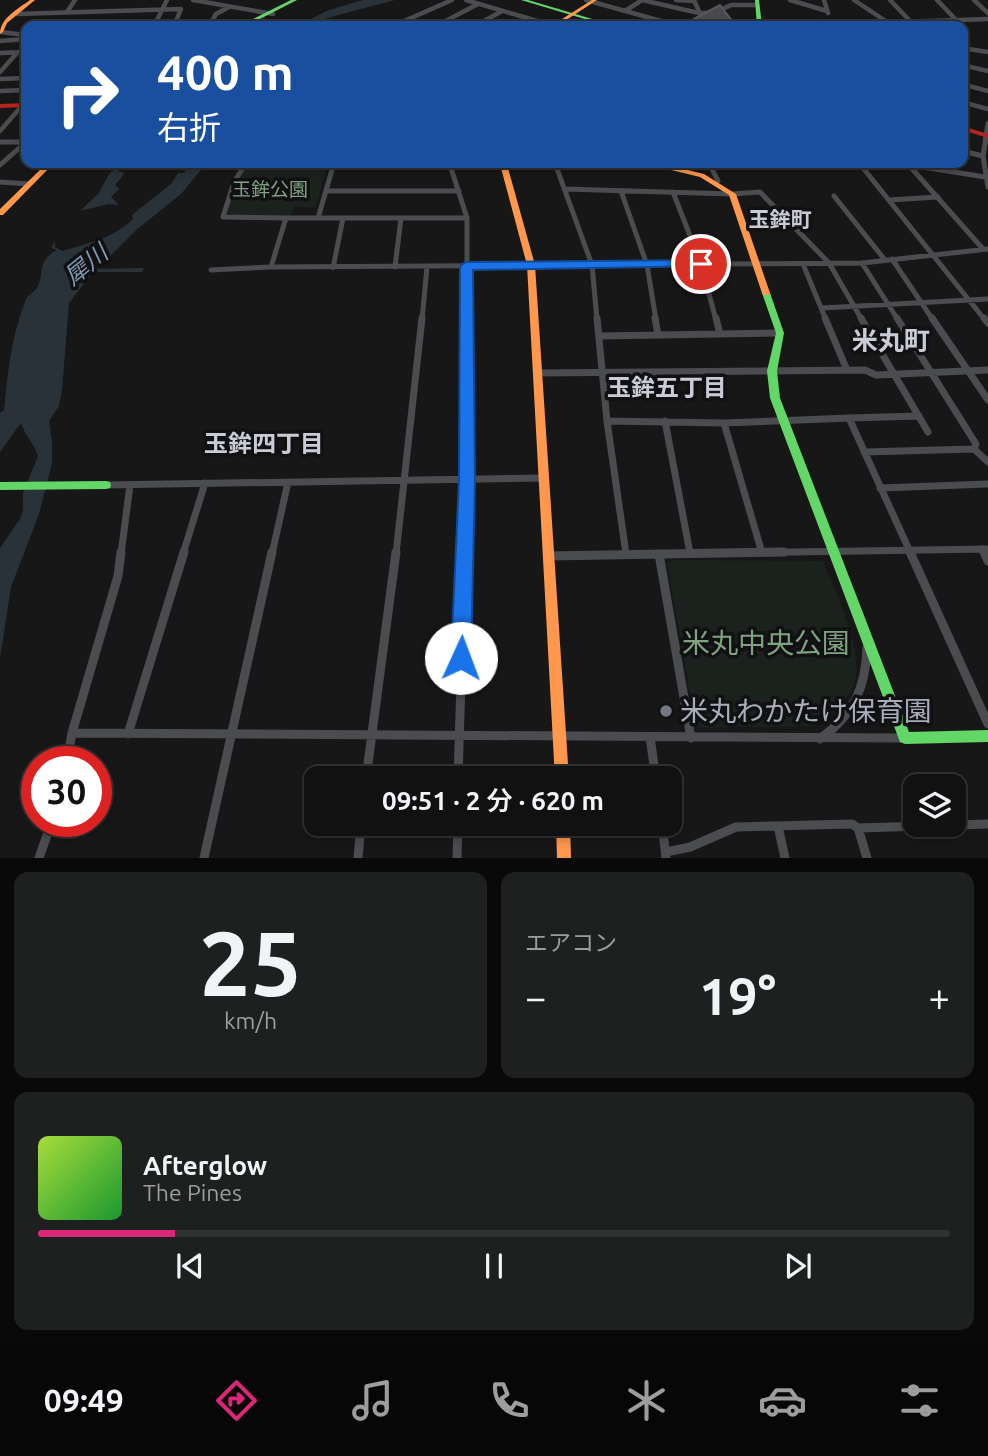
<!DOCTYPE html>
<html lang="ja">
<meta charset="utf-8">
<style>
body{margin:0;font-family:Ubuntu,"Noto Sans JP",sans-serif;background:#1e1f1f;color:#f1f3f6;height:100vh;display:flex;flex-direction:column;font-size:26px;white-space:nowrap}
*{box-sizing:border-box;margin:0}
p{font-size:23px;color:#9c9d9f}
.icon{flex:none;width:38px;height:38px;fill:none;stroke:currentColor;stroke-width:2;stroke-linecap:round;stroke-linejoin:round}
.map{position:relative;height:858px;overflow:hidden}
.details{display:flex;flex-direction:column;gap:14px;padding:14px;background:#090909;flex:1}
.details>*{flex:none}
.hud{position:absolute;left:21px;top:21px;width:947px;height:147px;border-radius:14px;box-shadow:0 4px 10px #0003,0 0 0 2px #303131;background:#1a4fa0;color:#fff;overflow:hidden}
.fabs{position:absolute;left:903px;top:774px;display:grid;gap:14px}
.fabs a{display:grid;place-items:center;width:63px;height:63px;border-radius:14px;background:#111;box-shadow:0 4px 10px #0003,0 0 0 2px #303131;font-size:35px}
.speed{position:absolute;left:21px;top:746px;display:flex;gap:14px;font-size:35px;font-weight:700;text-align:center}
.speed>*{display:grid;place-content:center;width:91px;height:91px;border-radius:50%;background:#111;box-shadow:0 4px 10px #0003,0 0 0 2px #303131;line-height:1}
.speed .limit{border:10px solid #d22;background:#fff;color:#111}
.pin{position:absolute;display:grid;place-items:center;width:60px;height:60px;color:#fff;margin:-30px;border:4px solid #fff;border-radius:50%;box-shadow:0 2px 7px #0007}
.me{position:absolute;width:77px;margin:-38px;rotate:2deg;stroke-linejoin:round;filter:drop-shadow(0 0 5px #0008)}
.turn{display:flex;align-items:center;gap:24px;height:147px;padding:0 21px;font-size:32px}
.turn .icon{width:91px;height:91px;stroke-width:2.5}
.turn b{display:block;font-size:49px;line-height:60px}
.big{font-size:52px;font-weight:600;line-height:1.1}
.details .card{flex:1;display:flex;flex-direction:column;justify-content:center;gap:10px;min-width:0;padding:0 24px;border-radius:14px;background:#1e1f1f}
.details .dial{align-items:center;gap:0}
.dial b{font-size:91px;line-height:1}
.song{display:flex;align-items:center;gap:21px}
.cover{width:84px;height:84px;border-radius:10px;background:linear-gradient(135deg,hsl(80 70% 55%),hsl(130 70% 35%))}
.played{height:7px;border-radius:4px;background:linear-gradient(90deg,#db2777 15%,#303131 15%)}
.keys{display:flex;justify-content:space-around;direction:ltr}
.heat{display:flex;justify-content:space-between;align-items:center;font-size:38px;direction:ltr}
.details .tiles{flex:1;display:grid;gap:14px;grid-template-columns:1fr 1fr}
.card:last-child{grid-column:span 2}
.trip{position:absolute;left:304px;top:766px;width:378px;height:70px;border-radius:14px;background:#111;box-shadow:0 4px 10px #0003,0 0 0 2px #303131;font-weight:600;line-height:70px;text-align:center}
.menu{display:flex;height:112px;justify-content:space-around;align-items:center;background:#070707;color:#9c9d9f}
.menu .icon{width:49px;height:49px}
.menu .active{color:#db2777}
.menu b{font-size:32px;color:#f1f3f6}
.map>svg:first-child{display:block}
</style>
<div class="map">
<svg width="988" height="858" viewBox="0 0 988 858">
<rect width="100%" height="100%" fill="#171717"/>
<!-- green -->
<path fill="#1b211c" d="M 248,163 L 328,163 L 316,207 L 294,207 L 291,216 L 226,215 L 236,182 Z
M 672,560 L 823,561 C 835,591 870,661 851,691 C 843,704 827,716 816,726 L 696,728 L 667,564 Z"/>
<!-- water -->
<path fill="#2a3239" d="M 363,0 L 395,0 L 327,18 L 325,21 L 331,26 L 296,26 L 329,10 Z
M 121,163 L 125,163 L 118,171 L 125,173 L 115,185 L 119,189 L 111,197 L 119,205 L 109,204 L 80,211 L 99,193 L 109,174 Z
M 186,163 L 202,163 L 200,171 L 181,194 L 135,231 L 97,269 L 144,268 L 142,272 L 93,272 L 69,303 L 62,390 L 59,406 L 49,421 L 52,442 L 52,463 L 39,514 L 11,587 L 0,658 L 0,548 L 20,519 L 23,510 L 23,493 L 38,456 C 34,443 24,434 21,423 L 0,452 L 0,413 L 4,410 C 8,373 11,337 25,302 C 27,294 35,293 38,286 C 45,269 37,261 57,250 L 51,248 L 55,241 L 55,247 L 62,251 C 86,244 116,237 133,219 L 132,215 L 172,183 L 178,173 L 184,173 L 188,165 Z"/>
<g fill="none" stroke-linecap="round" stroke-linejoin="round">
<!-- street-far3 -->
<path stroke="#4b4c50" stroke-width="4.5" d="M 193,0 L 273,14
M 466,0 L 554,26
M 586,0 L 679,26
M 642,0 L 699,13 L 714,13
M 676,0 L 694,1
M 694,0 L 701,16
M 790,0 L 827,11
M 824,0 L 828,13
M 854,0 L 893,26
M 890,0 L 912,23
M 937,0 L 962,26
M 974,0 L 988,13
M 625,11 L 642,0
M 67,12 L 75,0
M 714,13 L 731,5 L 757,5
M 16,14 L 181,9 L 174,26
M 837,24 L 988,19
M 82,26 L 85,21
M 154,26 L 167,0
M 209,26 L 216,14 L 229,7
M 393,26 L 452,0
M 436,26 L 478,4
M 475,26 L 502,11
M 513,26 L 526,18
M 806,26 L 822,21 L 839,26
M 0,32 L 26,35
M 0,41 L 26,39
M 962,48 L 988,52
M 0,53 L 26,52
M 962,65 L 988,71
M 0,72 L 17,53
M 0,79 L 26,78
M 962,84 L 988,91
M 0,91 L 26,90
M 962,102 L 988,109
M 0,131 L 26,101
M 985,140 L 988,123"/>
<!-- street-far2 -->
<path stroke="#4b4c50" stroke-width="5" d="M 986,138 L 983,156 L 988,187
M 0,142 L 26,142
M 962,151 L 983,156
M 246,163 L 234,182 L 223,217 L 286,218 L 271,267 L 862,263 L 988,249
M 709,163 L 718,181
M 859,163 L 985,320
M 907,163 L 983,249
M 0,165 L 26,142
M 450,165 L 467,218 L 467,320
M 910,165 L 985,177
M 556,166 L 592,265 L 597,320
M 0,182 L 29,184
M 564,189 L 732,194 L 760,192 L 829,263 L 862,320
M 326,191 L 459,191
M 621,191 L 647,265 L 656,320
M 673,192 L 701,264 L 716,320
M 834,196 L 885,260
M 889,200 L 938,197
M 286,218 L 467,218
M 318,218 L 334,163
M 892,259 L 933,320
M 862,263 L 898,320
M 803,264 L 826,320
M 395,267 L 401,218
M 333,268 L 343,218
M 211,270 L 271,267
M 822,308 L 988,299
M 422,320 L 427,267"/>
<!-- street-far1 -->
<path stroke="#4b4c50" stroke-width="7" d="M 597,318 L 607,421 L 626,554
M 655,318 L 658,335
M 716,318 L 720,334
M 825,318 L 847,370
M 861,318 L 928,432
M 897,318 L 976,444 L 974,449 L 988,462
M 932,318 L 988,400
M 984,318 L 988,323
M 600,336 L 780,333
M 538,373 L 865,370 L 876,375 L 988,370
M 849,418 L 919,416
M 607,421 L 724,423 L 849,418 L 911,554
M 665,421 L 690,553
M 724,423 L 762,553
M 864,452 L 974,449
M 106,485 L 545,478
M 880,488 L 988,484
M 982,549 L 985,554
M 121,554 L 130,485
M 183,554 L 205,483
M 272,554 L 288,482
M 396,554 L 422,318
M 465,554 L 467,318
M 674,554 L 988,549"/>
<!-- street -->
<path stroke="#4b4c50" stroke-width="9" d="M 910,552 L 988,724
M 984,552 L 988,561
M 659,554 L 691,738
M 549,556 L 784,552
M 72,733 L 905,738
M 128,734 L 184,552
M 650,737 L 656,779
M 820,739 C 853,715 866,688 867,647
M 67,761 L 72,733 L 118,576 L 121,552
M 366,779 L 396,552
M 458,779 L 465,552
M 662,824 L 666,858
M 778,826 L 785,858
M 858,828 L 867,858
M 666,852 L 690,847 L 736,827 L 852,824 L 858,828 L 988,824
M 39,858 L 52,821
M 204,858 L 272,552
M 358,858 L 361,824
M 457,858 L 458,824"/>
<!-- fast -->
<path fill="#63d668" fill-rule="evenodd" d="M 291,0 L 297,0 L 246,26 L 239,26 Z
M 521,0 L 528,0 L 616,26 L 608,26 Z
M 755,0 L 759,0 L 762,26 L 757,26 Z
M 763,291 L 769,291 L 770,293 L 784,333 L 777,371 L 780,398 L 909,732 L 988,730 L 988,742 L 905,744 L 900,742 L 770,398 L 767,371 L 776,333 L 762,293 Z
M 106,481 L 110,482 L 111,485 L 110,488 L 106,489 L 0,490 L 0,482 Z"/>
<!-- slow -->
<path fill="#ff974d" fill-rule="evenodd" d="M 30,0 L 35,0 L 7,23 L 3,32 L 0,34 C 0,18 18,9 30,0 Z
M 592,0 L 597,0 L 557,26 L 551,26 Z
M 47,163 L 54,163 L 3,215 L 0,215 L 0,209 Z
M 334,163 L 506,163 L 507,164 L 667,165 L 704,174 L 736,194 L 770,293 L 769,295 L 763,295 L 762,293 L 729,195 L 700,177 L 667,169 L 508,168 L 535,265 L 569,779 L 555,779 L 527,265 L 501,168 L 332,166 L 332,164 Z
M 556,824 L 570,824 L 571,858 L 557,858 Z"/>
<!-- jam -->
<path fill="#b3261e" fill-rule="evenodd" d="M 26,103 L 26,107 L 0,108 L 0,104 Z
M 962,126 L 988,134 L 988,138 L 962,130 Z"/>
</g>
<!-- wall -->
<path fill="#3c3d40" d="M 692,20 L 736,26 L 691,26 Z"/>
<!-- building -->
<path fill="#48494d" stroke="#57595e" stroke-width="2" d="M 720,5 L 736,26 L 713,26 L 692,20 Z"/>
<!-- route -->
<path fill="#1a73e8" stroke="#114b97" stroke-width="2" d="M 701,260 L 708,264 L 706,266 L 473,270 L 475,480 L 471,658 L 468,664 L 461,667 L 454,664 L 451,658 L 459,480 L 460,266 L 466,262 Z"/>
<!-- markers -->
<circle fill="#757880" stroke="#111113" stroke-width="2.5" cx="666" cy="711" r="7"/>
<g text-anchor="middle" stroke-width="7" stroke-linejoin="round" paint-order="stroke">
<!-- far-park labels -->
<g font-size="19" fill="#7fa381" stroke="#111113">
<text x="270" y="196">玉鉾公園</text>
</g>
<!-- far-quarter labels -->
<g font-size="21" font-weight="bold" fill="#c9ccd4" stroke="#111113">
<text x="780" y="227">玉鉾町</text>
</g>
<!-- water labels -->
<g font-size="24" font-style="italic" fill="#7f9bb3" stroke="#111113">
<text transform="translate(86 265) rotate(-39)" y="8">犀川</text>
</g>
<!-- neighbourhood labels -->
<g font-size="24" font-weight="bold" fill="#c9ccd4" stroke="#111113">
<text x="667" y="396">玉鉾五丁目</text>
<text x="264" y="452">玉鉾四丁目</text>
</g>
<!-- quarter labels -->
<g font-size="26" font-weight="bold" fill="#c9ccd4" stroke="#111113">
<text x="891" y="350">米丸町</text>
</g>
<!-- near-park labels -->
<g font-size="28" fill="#7fa381" stroke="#111113">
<text x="766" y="653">米丸中央公園</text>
</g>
<!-- near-poi labels -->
<g font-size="28" fill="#a8adb8" stroke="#111113" text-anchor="start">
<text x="680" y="721">米丸わかたけ保育園</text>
</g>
</g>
</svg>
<div class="fabs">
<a><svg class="icon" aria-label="layers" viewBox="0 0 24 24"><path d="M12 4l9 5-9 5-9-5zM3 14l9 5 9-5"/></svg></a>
</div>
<div class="speed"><div class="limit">30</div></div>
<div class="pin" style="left:701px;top:264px;background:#d93025"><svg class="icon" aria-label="arrive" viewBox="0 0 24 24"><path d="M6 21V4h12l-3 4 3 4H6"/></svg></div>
<svg class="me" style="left:461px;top:658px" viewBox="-20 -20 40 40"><circle r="19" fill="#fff"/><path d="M0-13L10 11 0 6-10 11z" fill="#1a73e8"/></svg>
<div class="trip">09:51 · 2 分 · 620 m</div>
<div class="hud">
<div class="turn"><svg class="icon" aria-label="right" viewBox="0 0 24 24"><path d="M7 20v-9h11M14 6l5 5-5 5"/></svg><div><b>400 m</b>右折</div></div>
</div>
</div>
<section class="details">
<div class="tiles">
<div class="card dial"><b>25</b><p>km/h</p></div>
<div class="card"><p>エアコン</p>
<div class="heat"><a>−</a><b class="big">19°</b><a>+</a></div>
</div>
<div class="card">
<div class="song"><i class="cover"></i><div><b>Afterglow</b><p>The Pines</p></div></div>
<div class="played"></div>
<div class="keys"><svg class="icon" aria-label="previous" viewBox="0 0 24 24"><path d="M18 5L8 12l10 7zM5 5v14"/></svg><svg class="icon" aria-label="pause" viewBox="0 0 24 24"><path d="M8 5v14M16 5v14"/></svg><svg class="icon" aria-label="next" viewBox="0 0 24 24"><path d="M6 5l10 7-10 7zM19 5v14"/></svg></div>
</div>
</div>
</section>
<nav class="menu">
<b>09:49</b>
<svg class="icon active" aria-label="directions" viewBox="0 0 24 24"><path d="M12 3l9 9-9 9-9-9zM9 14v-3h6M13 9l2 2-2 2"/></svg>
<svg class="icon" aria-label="music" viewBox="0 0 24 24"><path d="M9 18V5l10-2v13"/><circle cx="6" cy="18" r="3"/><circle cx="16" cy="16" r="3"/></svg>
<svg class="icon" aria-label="phone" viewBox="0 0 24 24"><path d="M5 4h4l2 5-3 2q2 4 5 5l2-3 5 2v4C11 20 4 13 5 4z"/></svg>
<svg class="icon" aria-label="climate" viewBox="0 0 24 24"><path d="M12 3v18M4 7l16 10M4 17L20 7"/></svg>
<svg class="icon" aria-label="car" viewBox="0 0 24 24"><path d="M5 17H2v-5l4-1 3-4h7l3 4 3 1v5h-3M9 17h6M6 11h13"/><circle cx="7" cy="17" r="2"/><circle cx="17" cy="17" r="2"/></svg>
<svg class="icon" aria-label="filters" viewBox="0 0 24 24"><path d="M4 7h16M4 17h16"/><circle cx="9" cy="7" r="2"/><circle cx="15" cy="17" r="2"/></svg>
</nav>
